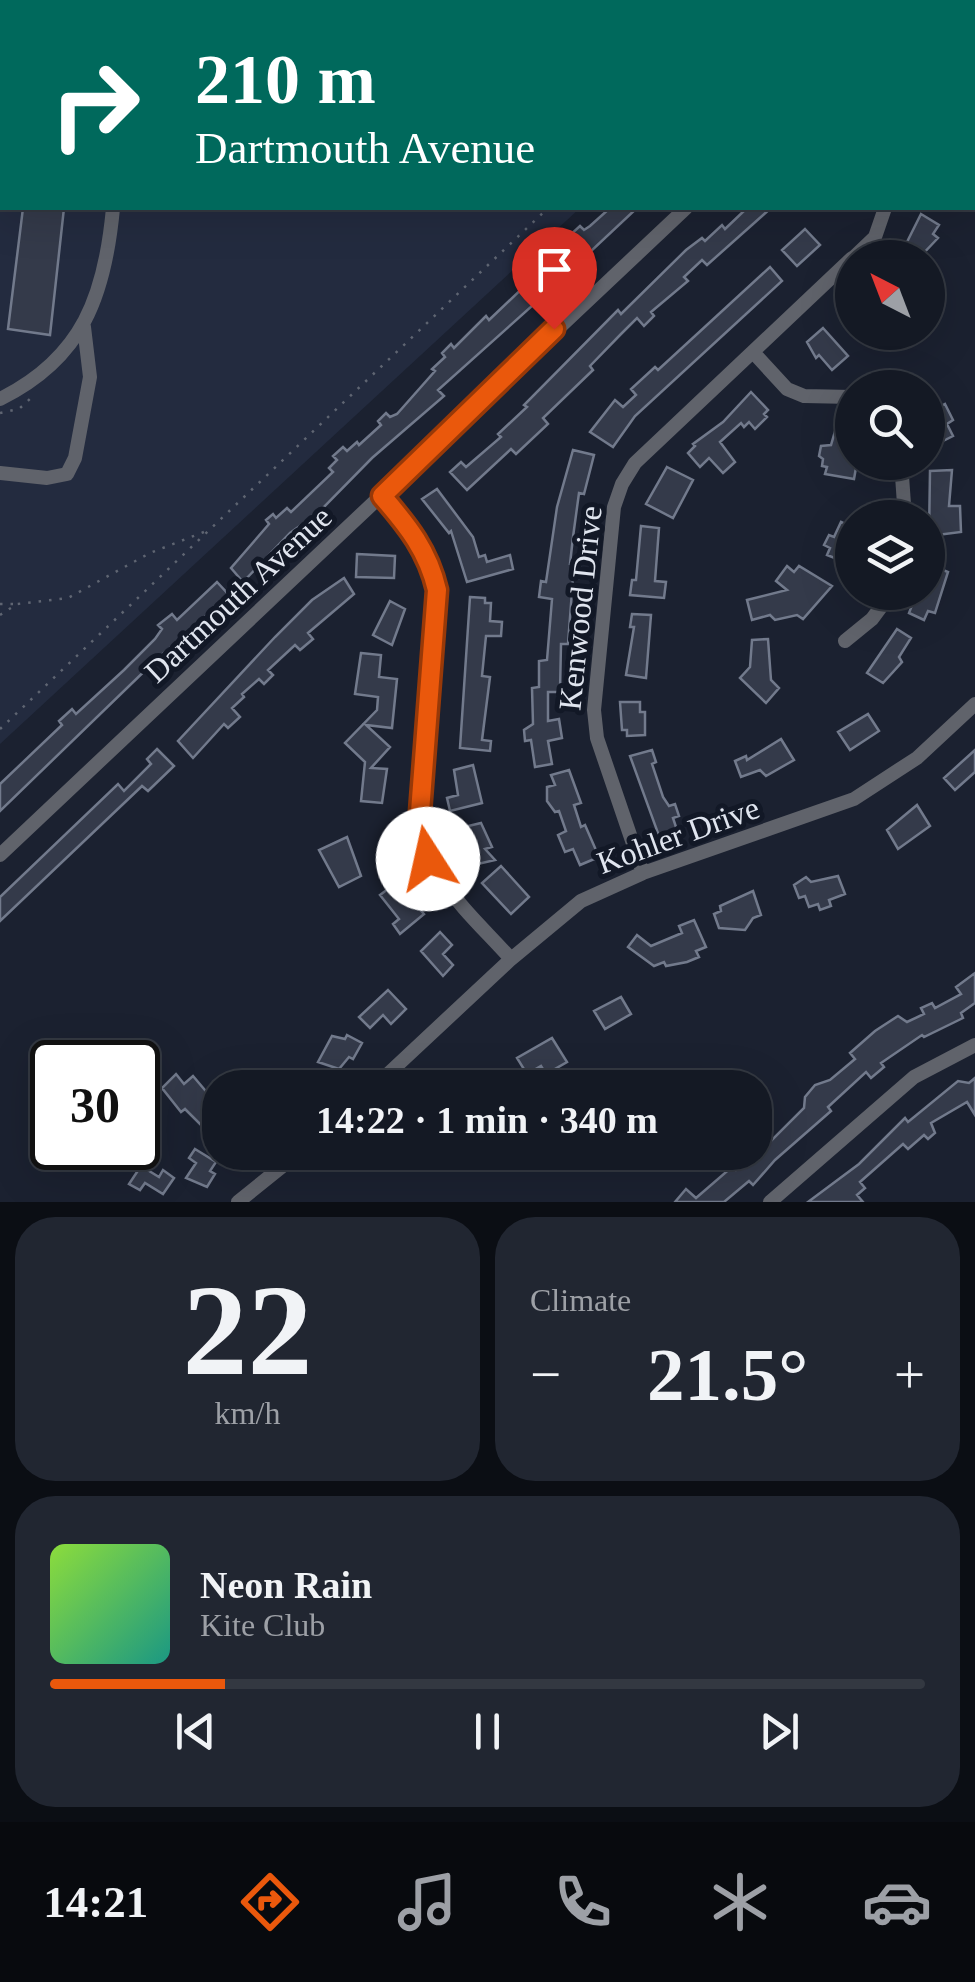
<!DOCTYPE html>
<meta charset="utf-8">
<style>
body{margin:0;font-family:Georgia,serif;background:#212631;color:#f1f3f6;height:100vh;display:flex;flex-direction:column;font-size:38px;white-space:nowrap}
*{box-sizing:border-box;margin:0}
p{font-size:32px;color:#9da0a6}
.icon{flex:none;width:55px;height:55px;fill:none;stroke:currentColor;stroke-width:2;stroke-linecap:round;stroke-linejoin:round}
.map{position:relative;height:1202px;overflow:hidden}
.panel{display:flex;flex-direction:column;gap:15px;padding:15px;background:#0b0e14;flex:1}
.panel>*{flex:none}
.hud{position:absolute;left:0px;top:0px;width:975px;height:210px;box-shadow:0 10px 40px #0002,0 0 0 2px #333841;background:#00695c;color:#fff;overflow:hidden}
.needle{width:65px;rotate:318deg}
.tools{position:absolute;left:835px;top:240px;display:grid;gap:20px}
.tools a{display:grid;place-items:center;width:110px;height:110px;border-radius:50%;background:#141924;box-shadow:0 10px 40px #0002,0 0 0 2px #333841;font-size:50px}
.speed{position:absolute;left:30px;top:1040px;display:flex;gap:20px;font-size:50px;font-weight:700;text-align:center}
.speed>*{display:grid;place-content:center;width:130px;height:130px;border-radius:50%;background:#141924;box-shadow:0 10px 40px #0002,0 0 0 2px #333841;line-height:1}
.speed .limit{border:5px solid #111;border-radius:15px;background:#fff;color:#111}
.pin{position:absolute;display:grid;place-items:center;width:85px;height:85px;color:#fff;margin:-102px -42px;border-radius:50% 50% 50% 0;rotate:-45deg;box-shadow:0 0 10px #0007}
.pin .icon{rotate:45deg}
.me{position:absolute;width:110px;margin:-55px;rotate:350deg;stroke-linejoin:round;filter:drop-shadow(0 0 8px #0008)}
.turn{display:flex;align-items:center;gap:35px;height:210px;padding:0 30px;font-size:45px}
.turn .icon{width:130px;height:130px;stroke-width:2.5}
.turn b{display:block;font-size:70px;line-height:85px}
.big{font-size:75px;font-weight:600;line-height:1.1}
.panel .tile{flex:1;display:flex;flex-direction:column;justify-content:center;gap:15px;min-width:0;padding:0 35px;border-radius:40px;background:#212631}
.panel .dial{align-items:center;gap:0}
.dial b{font-size:130px;line-height:1}
.song{display:flex;align-items:center;gap:30px}
.cover{width:120px;height:120px;border-radius:15px;background:linear-gradient(135deg,hsl(90 70% 55%),hsl(170 70% 35%))}
.played{height:10px;border-radius:5px;background:linear-gradient(90deg,#ea580c 20%,#333841 20%)}
.keys{display:flex;justify-content:space-around;direction:ltr}
.heat{display:flex;justify-content:space-between;align-items:center;font-size:55px;direction:ltr}
.panel .tiles{flex:1;display:grid;gap:15px;grid-template-columns:1fr 1fr}
.tile:last-child{grid-column:span 2}
.trip{position:absolute;left:202px;top:1070px;width:570px;height:100px;border-radius:40px;background:#141924;box-shadow:0 10px 40px #0002,0 0 0 2px #333841;font-weight:600;line-height:100px;text-align:center}
.tab-bar{display:flex;height:160px;justify-content:space-around;align-items:center;background:#080a0e;color:#9da0a6}
.tab-bar .icon{width:70px;height:70px}
.tab-bar .current{color:#ea580c}
.tab-bar b{font-size:45px;color:#f1f3f6}
.map>svg:first-child{display:block}
</style>
<div class="map">
<svg width="975" height="1202" viewBox="0 0 975 1202">
<rect width="100%" height="100%" fill="#1b2130"/>
<!-- built -->
<path fill="#232b3f" d="M 0,0 L 804,0 L 2,2 L 2,208 L 580,208 L 0,744 Z"/>
<!-- building -->
<path fill="#343a4a" stroke="#727a8c" stroke-width="2.5" d="M 23,208 L 64,208 L 50,335 L 8,329 Z
M 610,208 L 637,208 L 558,282 L 555,279 L 539,294 L 542,297 L 438,390 L 444,396 L 372,458 L 318,513 L 290,533 L 243,582 L 231,568 L 269,524 L 266,520 L 273,514 L 276,518 L 287,508 L 291,512 L 333,472 L 329,468 L 337,460 L 333,456 L 343,447 L 347,451 L 357,442 L 359,445 L 381,425 L 378,421 L 386,413 L 390,417 L 397,414 L 435,371 L 432,369 L 445,357 L 442,353 L 451,344 L 454,348 L 486,316 L 489,320 L 573,240 L 569,236 L 580,226 L 584,230 L 590,226 Z
M 747,208 L 771,208 L 707,265 L 702,260 L 684,277 L 688,281 L 651,312 L 654,316 L 644,326 L 637,318 L 621,334 L 590,366 L 593,370 L 543,418 L 548,424 L 516,454 L 511,449 L 467,490 L 450,472 L 461,462 L 466,467 L 501,437 L 498,434 L 527,407 L 524,405 L 618,310 L 621,314 L 686,250 L 702,238 L 705,241 L 722,225 L 725,229 Z
M 921,214 L 939,225 L 933,234 L 938,238 L 919,258 L 899,258 Z
M 805,229 L 820,245 L 797,266 L 782,250 Z
M 770,267 L 782,281 L 635,416 L 613,447 L 590,432 L 615,400 L 623,407 L 636,395 L 631,389 L 655,367 L 658,370 Z
M 823,328 L 848,356 L 832,370 L 819,355 L 816,358 L 807,342 Z
M 751,392 L 768,410 L 764,414 L 767,417 L 755,429 L 749,422 L 744,427 L 741,423 L 720,442 L 735,462 L 723,473 L 709,458 L 700,467 L 688,453 L 695,446 L 693,444 L 723,422 Z
M 945,404 L 953,420 L 947,424 L 953,436 L 935,445 L 928,436 L 928,413 Z
M 838,421 L 852,424 L 848,450 L 849,459 L 857,462 L 854,479 L 825,474 L 827,467 L 822,466 L 823,459 L 819,456 L 821,446 L 831,445 Z
M 573,450 L 594,455 L 584,494 L 579,493 L 573,537 L 570,564 L 580,565 L 579,578 L 573,578 L 568,644 L 561,644 L 560,692 L 548,692 L 548,721 L 559,719 L 562,738 L 548,741 L 552,764 L 535,767 L 531,740 L 525,741 L 524,730 L 533,724 L 532,688 L 539,687 L 539,661 L 547,660 L 552,599 L 539,597 L 541,581 L 546,582 L 557,507 Z
M 667,467 L 693,480 L 673,518 L 646,504 Z
M 952,470 L 949,506 L 960,506 L 961,532 L 929,536 L 930,471 Z
M 437,489 L 473,537 L 479,557 L 485,555 L 487,562 L 510,555 L 513,569 L 467,582 L 451,531 L 449,533 L 422,499 Z
M 841,522 L 852,527 L 852,549 L 848,547 L 842,561 L 827,555 L 830,548 L 824,545 L 829,535 L 834,537 Z
M 641,526 L 659,528 L 655,581 L 666,582 L 664,598 L 630,595 L 632,580 L 636,580 Z
M 357,554 L 395,556 L 394,578 L 356,577 Z
M 928,564 L 948,572 L 935,613 L 928,611 L 924,620 L 909,613 L 917,592 L 928,592 Z
M 787,566 L 794,572 L 799,566 L 832,586 L 803,619 L 797,615 L 775,620 L 770,615 L 752,620 L 747,600 L 787,590 L 776,581 Z
M 344,578 L 354,594 L 308,633 L 313,639 L 300,650 L 295,645 L 268,670 L 273,675 L 264,684 L 259,679 L 242,694 L 244,697 L 232,708 L 240,717 L 228,728 L 224,724 L 193,758 L 178,741 L 275,637 L 312,600 Z
M 217,582 L 229,595 L 185,635 L 189,640 L 180,648 L 176,643 L 159,657 L 0,811 L 0,784 L 62,725 L 59,721 L 72,709 L 76,714 L 124,670 L 155,639 L 162,629 L 158,625 L 172,614 L 177,620 Z
M 470,597 L 485,598 L 485,603 L 491,603 L 490,621 L 502,622 L 501,636 L 486,636 L 482,676 L 490,677 L 482,740 L 491,741 L 490,751 L 460,748 Z
M 390,601 L 405,609 L 392,645 L 373,635 Z
M 632,614 L 651,615 L 646,678 L 626,675 L 634,627 L 630,627 Z
M 897,629 L 911,638 L 899,657 L 902,662 L 883,683 L 867,673 Z
M 768,639 L 771,680 L 779,688 L 766,703 L 740,678 L 750,667 L 752,640 Z
M 361,653 L 381,655 L 379,677 L 397,679 L 392,728 L 366,725 L 390,747 L 371,768 L 387,769 L 382,803 L 361,801 L 365,762 L 345,743 L 377,710 L 378,697 L 355,694 Z
M 620,702 L 640,702 L 640,712 L 645,712 L 645,735 L 627,736 L 627,730 L 622,730 Z
M 868,714 L 879,731 L 850,750 L 838,732 Z
M 781,739 L 794,760 L 766,776 L 760,770 L 741,777 L 735,761 L 746,756 L 747,760 Z
M 157,749 L 174,766 L 148,791 L 142,786 L 0,921 L 0,897 L 118,784 L 124,791 L 151,764 L 147,759 Z
M 652,750 L 656,762 L 652,764 L 663,797 L 669,806 L 675,804 L 679,816 L 673,818 L 677,830 L 659,836 L 630,756 Z
M 975,750 L 975,772 L 955,790 L 944,778 Z
M 473,765 L 482,803 L 450,811 L 447,798 L 458,795 L 454,770 Z
M 569,770 L 581,803 L 574,805 L 581,827 L 585,825 L 599,857 L 580,865 L 573,849 L 565,852 L 558,835 L 566,831 L 559,811 L 555,812 L 547,801 L 547,787 L 555,785 L 551,775 Z
M 917,805 L 930,826 L 898,849 L 887,830 Z
M 481,823 L 492,847 L 485,849 L 495,860 L 469,866 L 460,828 Z
M 347,837 L 361,876 L 339,887 L 319,850 Z
M 501,866 L 529,897 L 511,914 L 482,883 Z
M 838,876 L 845,894 L 829,900 L 831,906 L 820,910 L 818,904 L 809,907 L 805,896 L 799,898 L 794,885 L 806,877 L 811,882 Z
M 396,883 L 424,914 L 400,934 L 393,924 L 399,919 L 380,895 Z
M 753,891 L 761,915 L 753,918 L 745,930 L 719,928 L 714,914 L 721,911 L 720,906 Z
M 694,920 L 706,947 L 696,951 L 699,957 L 687,962 L 666,966 L 664,962 L 654,966 L 628,947 L 637,935 L 651,946 L 682,933 L 679,926 Z
M 440,932 L 452,945 L 443,954 L 453,965 L 443,976 L 421,951 Z
M 975,973 L 975,1003 L 961,1013 L 963,1018 L 924,1037 L 922,1035 L 881,1063 L 884,1067 L 871,1078 L 866,1072 L 828,1107 L 831,1111 L 775,1160 L 753,1185 L 749,1181 L 724,1202 L 675,1202 L 686,1189 L 696,1198 L 733,1166 L 736,1170 L 755,1154 L 755,1145 L 765,1136 L 770,1142 L 804,1108 L 805,1097 L 815,1085 L 830,1080 L 855,1059 L 850,1053 L 875,1031 L 898,1016 L 907,1022 L 924,1014 L 921,1008 L 932,1003 L 935,1008 L 961,994 L 956,987 Z
M 388,990 L 406,1009 L 391,1024 L 383,1015 L 370,1028 L 359,1017 Z
M 621,997 L 631,1014 L 605,1029 L 594,1011 Z
M 347,1035 L 362,1043 L 353,1059 L 349,1057 L 339,1069 L 318,1062 L 332,1036 L 345,1039 Z
M 552,1038 L 567,1062 L 546,1074 L 541,1066 L 527,1074 L 517,1058 Z
M 176,1074 L 184,1084 L 193,1076 L 215,1102 L 211,1107 L 219,1116 L 205,1129 L 185,1109 L 181,1112 L 162,1088 Z
M 975,1078 L 975,1115 L 967,1102 L 931,1123 L 935,1133 L 928,1139 L 924,1135 L 908,1149 L 903,1144 L 860,1182 L 865,1188 L 857,1195 L 863,1202 L 808,1202 L 859,1164 L 905,1118 L 908,1122 L 958,1081 L 969,1083 Z
M 195,1149 L 216,1162 L 210,1171 L 215,1174 L 207,1187 L 186,1178 L 196,1163 L 189,1158 Z
M 141,1166 L 159,1177 L 163,1170 L 174,1178 L 163,1194 L 145,1183 L 140,1190 L 129,1184 Z"/>
<g fill="none" stroke-linecap="round" stroke-linejoin="round">
<!-- path -->
<path stroke="#5f6572" stroke-width="2.5" stroke-dasharray="2.5 8" stroke-linecap="butt" d="M 691,0 L 696,2
M 300,2 L 301,0
M 770,2 L 774,0
M 0,41 L 2,40
M 0,413 L 19,409 L 32,397
M 0,604 L 13,604
M 0,615 L 17,604 L 68,598 L 150,553 L 209,530
M 0,729 L 548,208"/>
<!-- service -->
<path stroke="#60636b" stroke-width="6" d="M 50,0 L 51,2
M 454,2 L 457,0
M 0,156 L 2,156"/>
<!-- minor -->
<path stroke="#60636b" stroke-width="14" d="M 11,0 L 18,2
M 134,0 L 135,2
M 912,2 L 915,0
M 972,40 L 975,42
M 853,258 L 875,237 L 885,208
M 753,352 L 787,389 L 804,396 L 852,397
M 0,399 C 83,358 105,295 113,208
M 901,462 L 905,518
M 0,473 L 47,478 L 67,474 L 75,458 L 90,377 L 84,327
M 382,496 C 408,527 427,551 437,590 L 420,811 C 424,878 469,912 511,959
M 845,641 L 872,619 L 892,592
M 0,855 L 686,208
M 643,873 L 597,738 L 594,710 L 614,507 L 622,484 L 635,463 L 852,258
M 373,1088 L 511,959 L 581,901 L 643,873 L 854,799 L 917,758 L 975,704
M 238,1202 L 300,1152
M 770,1202 L 914,1077 L 975,1045"/>
</g>
<g fill="none" stroke-linecap="round" stroke-linejoin="round">
<!-- route casing -->
<g stroke="#983908" stroke-width="25">
<path id="route" d="M 428,859 L 420,812 L 437,590 C 428,551 408,526 382,496 L 554,329"/>
</g>
<!-- route -->
<use href="#route" stroke="#ea580c" stroke-width="18"/>
</g>
<g text-anchor="middle" stroke-width="10" stroke-linejoin="round" paint-order="stroke">
<!-- street labels -->
<g font-size="32" fill="#e0e5ef" stroke="#121826">
<text transform="translate(238 594) rotate(-43)" y="11">Dartmouth Avenue</text>
<text transform="translate(580 608) rotate(-84)" y="11">Kenwood Drive</text>
<text transform="translate(678 835) rotate(-20)" y="11">Kohler Drive</text>
</g>
</g>
</svg>
<div class="tools">
<a><svg class="needle" viewBox="-14 -14 28 28"><path d="M0-13l5 13h-10z" fill="#e53935"/><path d="M0 13l5-13h-10z" fill="#9da0a6"/></svg></a>
<a><svg class="icon" aria-label="search" viewBox="0 0 24 24"><circle cx="10" cy="10" r="6"/><path d="M15 15l6 6"/></svg></a>
<a><svg class="icon" aria-label="layers" viewBox="0 0 24 24"><path d="M12 4l9 5-9 5-9-5zM3 14l9 5 9-5"/></svg></a>
</div>
<div class="speed"><div class="limit">30</div></div>
<div class="pin" style="left:554px;top:329px;background:#d93025"><svg class="icon" aria-label="arrive" viewBox="0 0 24 24"><path d="M6 21V4h12l-3 4 3 4H6"/></svg></div>
<svg class="me" style="left:428px;top:859px" viewBox="-20 -20 40 40"><circle r="19" fill="#fff"/><path d="M0-13L10 11 0 6-10 11z" fill="#ea580c"/></svg>
<div class="trip">14:22 · 1 min · 340 m</div>
<div class="hud">
<div class="turn"><svg class="icon" aria-label="right" viewBox="0 0 24 24"><path d="M7 20v-9h11M14 6l5 5-5 5"/></svg><div><b>210 m</b>Dartmouth Avenue</div></div>
</div>
</div>
<section class="panel">
<div class="tiles">
<div class="tile dial"><b>22</b><p>km/h</p></div>
<div class="tile"><p>Climate</p>
<div class="heat"><a>−</a><b class="big">21.5°</b><a>+</a></div>
</div>
<div class="tile">
<div class="song"><i class="cover"></i><div><b>Neon Rain</b><p>Kite Club</p></div></div>
<div class="played"></div>
<div class="keys"><svg class="icon" aria-label="previous" viewBox="0 0 24 24"><path d="M18 5L8 12l10 7zM5 5v14"/></svg><svg class="icon" aria-label="pause" viewBox="0 0 24 24"><path d="M8 5v14M16 5v14"/></svg><svg class="icon" aria-label="next" viewBox="0 0 24 24"><path d="M6 5l10 7-10 7zM19 5v14"/></svg></div>
</div>
</div>
</section>
<nav class="tab-bar">
<b>14:21</b>
<svg class="icon current" aria-label="directions" viewBox="0 0 24 24"><path d="M12 3l9 9-9 9-9-9zM9 14v-3h6M13 9l2 2-2 2"/></svg>
<svg class="icon" aria-label="music" viewBox="0 0 24 24"><path d="M9 18V5l10-2v13"/><circle cx="6" cy="18" r="3"/><circle cx="16" cy="16" r="3"/></svg>
<svg class="icon" aria-label="phone" viewBox="0 0 24 24"><path d="M5 4h4l2 5-3 2q2 4 5 5l2-3 5 2v4C11 20 4 13 5 4z"/></svg>
<svg class="icon" aria-label="climate" viewBox="0 0 24 24"><path d="M12 3v18M4 7l16 10M4 17L20 7"/></svg>
<svg class="icon" aria-label="car" viewBox="0 0 24 24"><path d="M5 17H2v-5l4-1 3-4h7l3 4 3 1v5h-3M9 17h6M6 11h13"/><circle cx="7" cy="17" r="2"/><circle cx="17" cy="17" r="2"/></svg>
</nav>
